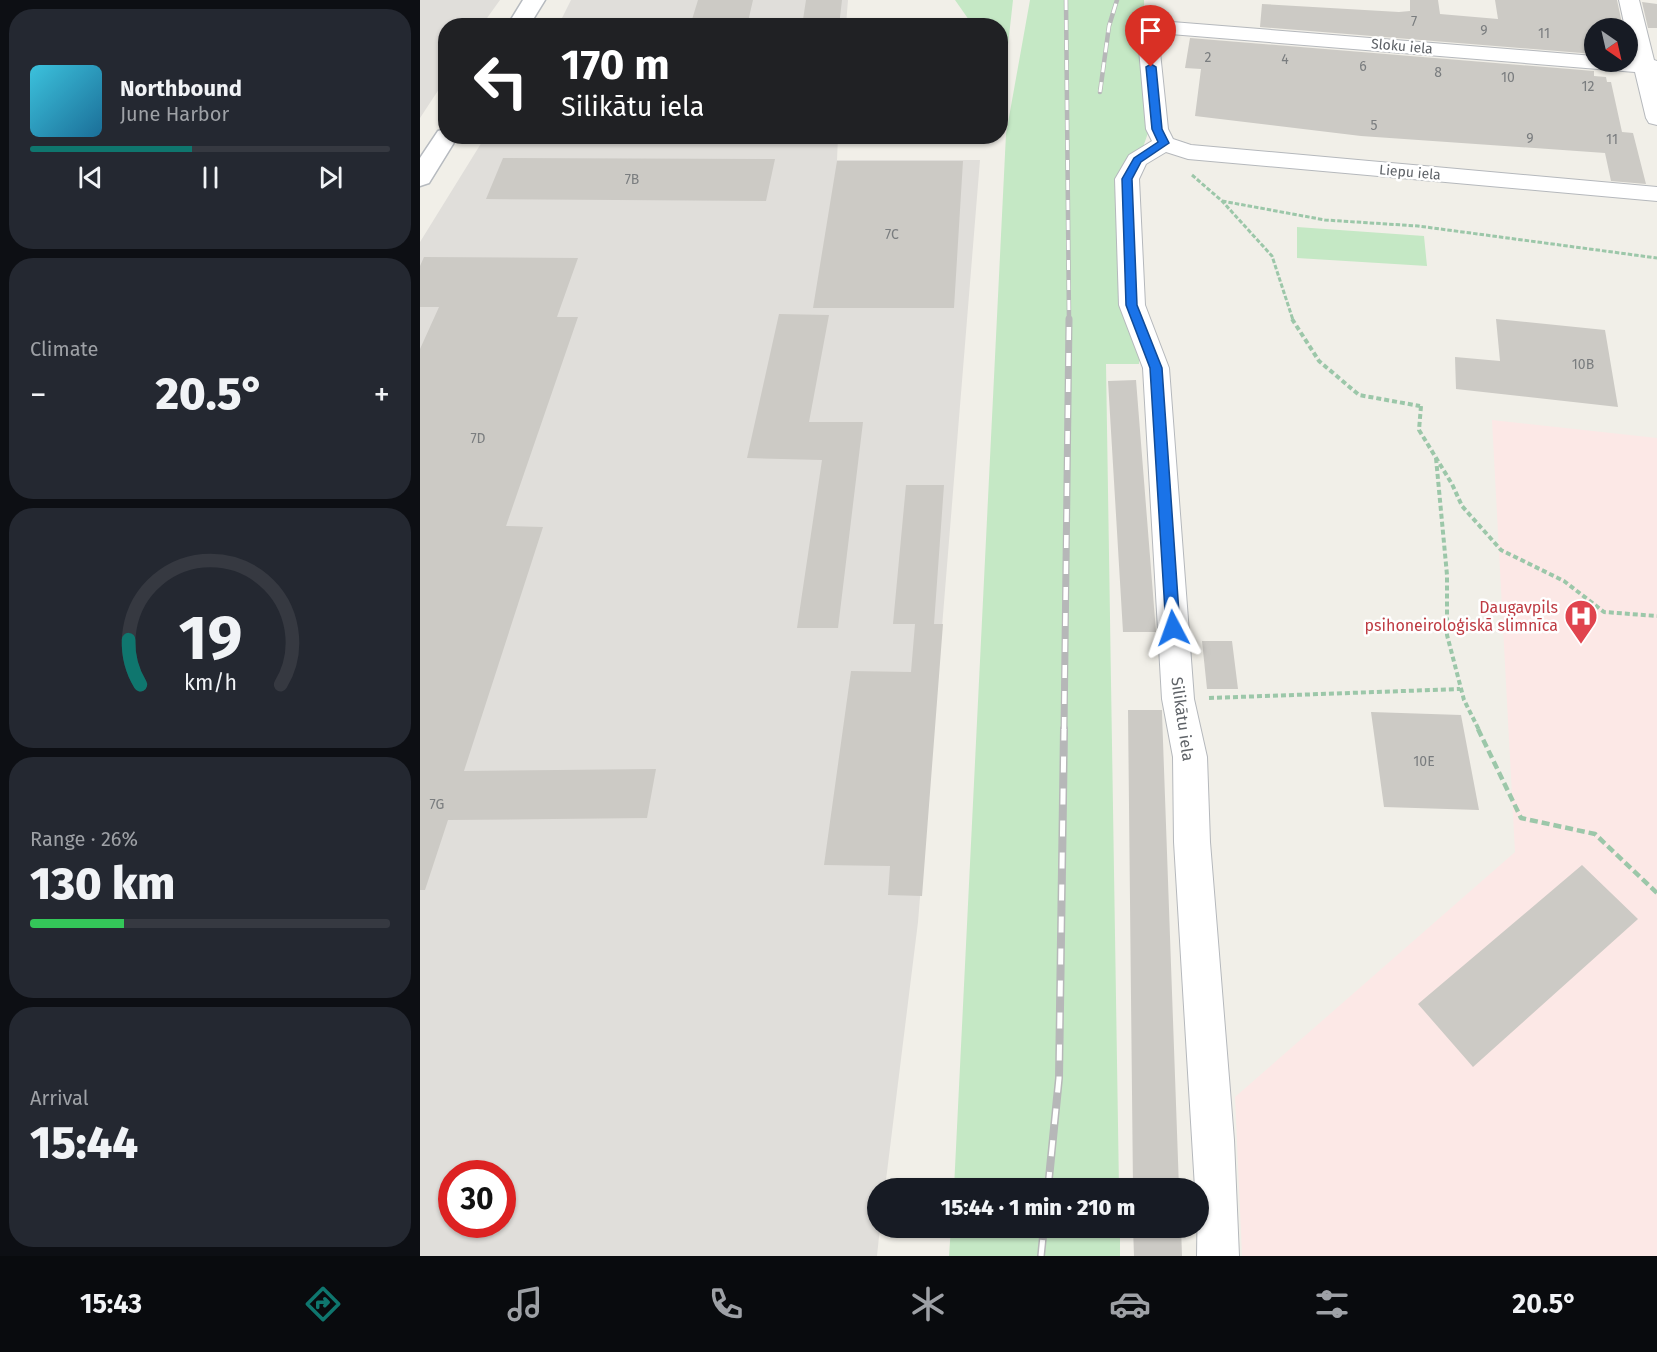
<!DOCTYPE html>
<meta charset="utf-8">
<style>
body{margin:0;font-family:"Fira Sans",sans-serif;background:#242831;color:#f1f3f6;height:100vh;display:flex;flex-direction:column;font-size:22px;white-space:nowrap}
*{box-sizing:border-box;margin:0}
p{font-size:20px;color:#9ea1a6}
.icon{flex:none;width:33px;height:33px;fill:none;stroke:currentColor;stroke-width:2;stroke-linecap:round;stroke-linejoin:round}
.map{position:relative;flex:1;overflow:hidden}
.sheet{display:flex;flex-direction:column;gap:9px;padding:9px;background:#0d0f14;width:420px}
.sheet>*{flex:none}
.banner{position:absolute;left:18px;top:18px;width:570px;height:126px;border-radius:24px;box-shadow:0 2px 4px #0004;background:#202124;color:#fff;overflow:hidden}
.needle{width:39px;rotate:146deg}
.tools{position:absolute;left:1164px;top:18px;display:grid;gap:12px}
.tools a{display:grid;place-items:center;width:54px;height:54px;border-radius:50%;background:#171b24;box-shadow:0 2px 4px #0004;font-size:30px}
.speed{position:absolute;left:18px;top:1160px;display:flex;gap:12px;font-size:30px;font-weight:700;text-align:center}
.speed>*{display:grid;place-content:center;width:78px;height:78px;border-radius:50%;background:#171b24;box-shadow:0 2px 4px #0004;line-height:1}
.speed .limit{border:9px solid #d22;background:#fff;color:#111}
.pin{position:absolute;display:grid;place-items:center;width:51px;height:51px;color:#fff;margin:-62px -26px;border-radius:50% 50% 50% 0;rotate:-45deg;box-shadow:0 0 6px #0007}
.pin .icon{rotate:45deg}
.me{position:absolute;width:66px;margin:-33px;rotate:356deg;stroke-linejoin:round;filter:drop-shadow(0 0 4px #0008)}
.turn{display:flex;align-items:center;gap:21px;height:126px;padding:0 24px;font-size:27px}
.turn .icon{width:78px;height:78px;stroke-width:2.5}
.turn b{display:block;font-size:42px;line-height:51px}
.big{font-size:45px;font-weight:800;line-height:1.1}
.sheet .widget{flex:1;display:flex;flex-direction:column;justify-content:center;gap:9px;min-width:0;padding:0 21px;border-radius:24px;background:#242831}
.sheet .dial{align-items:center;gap:0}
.dial svg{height:156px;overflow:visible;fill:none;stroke:#363941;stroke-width:7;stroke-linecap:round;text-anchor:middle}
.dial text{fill:#f1f3f6;stroke:none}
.song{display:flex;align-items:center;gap:18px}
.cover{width:72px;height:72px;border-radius:9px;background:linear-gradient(135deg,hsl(190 70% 55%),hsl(200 70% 35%))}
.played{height:6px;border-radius:3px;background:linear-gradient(90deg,#0f766e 45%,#363941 45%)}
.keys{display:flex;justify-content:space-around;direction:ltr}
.heat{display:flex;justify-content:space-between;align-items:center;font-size:33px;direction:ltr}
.charge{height:9px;border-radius:4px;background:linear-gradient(90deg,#34c759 26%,#363941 0)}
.trip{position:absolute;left:447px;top:1178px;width:342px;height:60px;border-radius:30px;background:#171b24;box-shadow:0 2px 4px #0004;font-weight:800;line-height:60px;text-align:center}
.menu{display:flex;height:96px;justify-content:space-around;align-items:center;background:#090b0e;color:#9ea1a6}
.menu .icon{width:42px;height:42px}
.menu .active{color:#0f766e}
.menu b{font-size:27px;color:#f1f3f6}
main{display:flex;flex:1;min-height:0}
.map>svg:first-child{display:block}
</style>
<main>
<section class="sheet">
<div class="widget">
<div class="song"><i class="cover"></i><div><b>Northbound</b><p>June Harbor</p></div></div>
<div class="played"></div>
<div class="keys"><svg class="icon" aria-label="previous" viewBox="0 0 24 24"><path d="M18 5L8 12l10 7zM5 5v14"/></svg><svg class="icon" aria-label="pause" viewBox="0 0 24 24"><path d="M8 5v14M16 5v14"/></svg><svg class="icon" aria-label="next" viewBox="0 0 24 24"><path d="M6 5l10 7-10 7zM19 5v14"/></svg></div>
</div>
<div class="widget"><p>Climate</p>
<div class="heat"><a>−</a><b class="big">20.5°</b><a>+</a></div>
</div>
<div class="widget dial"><svg viewBox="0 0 100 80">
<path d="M14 69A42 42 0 1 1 86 69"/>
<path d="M14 69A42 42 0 0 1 8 46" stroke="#0f766e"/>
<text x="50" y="56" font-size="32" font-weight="700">19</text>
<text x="50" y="72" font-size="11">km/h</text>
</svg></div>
<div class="widget"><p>Range · 26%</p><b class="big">130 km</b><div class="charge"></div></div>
<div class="widget"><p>Arrival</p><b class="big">15:44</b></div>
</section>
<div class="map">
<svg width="1237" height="1256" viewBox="0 0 1237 1256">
<rect width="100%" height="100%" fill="#f1efe8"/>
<!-- industrial -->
<path fill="#e0deda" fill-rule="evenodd" d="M 0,0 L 80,0 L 62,25 L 26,26 L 25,80 L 0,118 Z
M 151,0 L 428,0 L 426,25 L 131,26 L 134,21 L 142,18 Z
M 418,136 L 417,160 L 560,160 L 498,922 L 465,1188 L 458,1188 L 458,1227 L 460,1227 L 457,1256 L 0,1256 L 0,242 L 65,137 ZM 32,1173 L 82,1173 L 82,1224 L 32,1224 Z"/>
<!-- medical -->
<path fill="#fce8e6" d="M 1072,420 L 1237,438 L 1237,1256 L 822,1256 L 815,1097 L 1095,852 Z"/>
<!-- green -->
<path fill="#c5e8c5" d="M 535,0 L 593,0 L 581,108 L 580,26 L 549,25 L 549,20 Z
M 610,0 L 724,0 L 728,133 L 722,150 L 701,176 L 720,344 L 719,364 L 686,364 L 699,1188 L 534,1188 L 586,134 Z
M 877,227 L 1004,236 L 1007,266 L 877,258 Z
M 531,1227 L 700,1227 L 700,1256 L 529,1256 Z"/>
<!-- building -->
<path fill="#cccac5" d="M 278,0 L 333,0 L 327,26 L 270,26 Z
M 386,0 L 422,0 L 419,26 L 382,26 Z
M 990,0 L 1018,0 L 1020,14 L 1078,19 L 1075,0 L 1197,0 L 1203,28 L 1174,28 L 1174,54 L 840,27 L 842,4 L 979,12 L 990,11 Z
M 1222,2 L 1237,4 L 1237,28 L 1228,28 Z
M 770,38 L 1174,71 L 1174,76 L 1186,77 L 1187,82 L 1191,82 L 1202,132 L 1213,133 L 1226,184 L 1191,181 L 1185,153 L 941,136 L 775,116 L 781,69 L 765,68 Z
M 83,158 L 355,159 L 346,201 L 66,199 Z
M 417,161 L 543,161 L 534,308 L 393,308 Z
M 4,257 L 158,258 L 137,317 L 158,317 L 86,526 L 123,527 L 44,771 L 236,769 L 227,818 L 28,820 L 5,890 L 0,890 L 0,349 L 19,307 L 0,307 L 0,266 Z
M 359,314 L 409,315 L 389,422 L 443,422 L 418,628 L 377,628 L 402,460 L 327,458 Z
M 1076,319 L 1185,330 L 1198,407 L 1036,389 L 1035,357 L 1080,361 Z
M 716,380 L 736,632 L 703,632 L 688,381 Z
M 486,485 L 524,485 L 514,624 L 523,624 L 502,896 L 468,895 L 470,866 L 404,865 L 431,671 L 491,672 L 495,624 L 473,624 Z
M 782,641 L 812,641 L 818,689 L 787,689 Z
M 708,710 L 742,710 L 742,713 L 759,1188 L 713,1188 Z
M 951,712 L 1041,715 L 1059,810 L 964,807 Z
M 1162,865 L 1218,919 L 1053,1067 L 998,1004 Z
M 713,1227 L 761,1227 L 762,1256 L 714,1256 Z"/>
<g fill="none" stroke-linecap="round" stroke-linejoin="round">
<!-- street casing -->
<g stroke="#b5b8bc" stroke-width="2">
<path id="street" d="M 1199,0 L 1219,0 L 1234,60 L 1237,61 L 1237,125 L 1229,123 L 1226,118 L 1215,72 L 738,33 L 748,129 L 753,139 L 771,145 L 1237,187 L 1237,201 L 768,159 L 746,152 L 726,164 L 719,179 L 725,305 L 749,368 L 774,699 L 787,757 L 790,842 L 814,1140 L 819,1256 L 777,1256 L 778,1188 L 775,1188 L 754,842 L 753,757 L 742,699 L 723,368 L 699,305 L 695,179 L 709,155 L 732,141 L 726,129 L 717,26 L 720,22 L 727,20 L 1174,56 L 1174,62 L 1208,62 L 1208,58 L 1212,59 Z"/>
</g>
<!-- secondary casing -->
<g stroke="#b6babf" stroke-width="3">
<path id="secondary" d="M 103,0 L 125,0 L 109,26 L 87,26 Z
M 26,129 L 26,136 L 38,136 L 9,183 L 0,186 L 0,158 L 18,131 Z"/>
</g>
<!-- path-far2 -->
<path stroke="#9cc7a9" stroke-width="3" stroke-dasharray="4.5 2" stroke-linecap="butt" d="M 772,175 L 802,201 L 852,256 L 873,320
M 802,201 L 905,220 L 998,226 L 1237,258"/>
<!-- path-far1 -->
<path stroke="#9cc7a9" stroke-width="4" stroke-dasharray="5 3" stroke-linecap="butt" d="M 872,319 L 899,361 L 939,395 L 1000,406
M 1001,406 L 999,430 L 1032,484 L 1042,506 L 1081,550 L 1144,581 L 1184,612 L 1237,616
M 1016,458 L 1027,575 L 1027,635 L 1044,700 L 1059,730
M 789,698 L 1040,689"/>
<!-- path -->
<path stroke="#9cc7a9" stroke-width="4.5" stroke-dasharray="8 4" stroke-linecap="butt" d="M 1058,729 L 1101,818 L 1175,834 L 1237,893"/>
<!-- street -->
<use href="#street" fill="#fff" fill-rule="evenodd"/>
<!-- secondary -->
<use href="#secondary" fill="#fff" fill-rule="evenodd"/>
<!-- rail-far2 casing -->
<g stroke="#b6b7b8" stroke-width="4.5">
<path id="rail-far2" d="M 646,0 L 649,320
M 680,92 L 689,26 L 697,0"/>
</g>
<!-- rail-far1 casing -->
<g stroke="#b6b7b8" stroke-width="7">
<path id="rail-far1" d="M 644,730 L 649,319"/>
</g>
<!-- rail casing -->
<g stroke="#b6b7b8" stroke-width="8">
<path id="rail" d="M 628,1188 L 639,1078 L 644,729
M 621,1256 L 624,1227"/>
</g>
<!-- rail-far2 -->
<use href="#rail-far2" stroke="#fff" stroke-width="3" stroke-dasharray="10" stroke-linecap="butt"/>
<!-- rail-far1 -->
<use href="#rail-far1" stroke="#fff" stroke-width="4.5" stroke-dasharray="13" stroke-linecap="butt"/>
<!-- rail -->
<use href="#rail" stroke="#fff" stroke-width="5" stroke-dasharray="16" stroke-linecap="butt"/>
</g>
<!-- route -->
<path fill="#1a73e8" stroke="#114b97" stroke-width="1.5" d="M 731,64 L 736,67 L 742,129 L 749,143 L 721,162 L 712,179 L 717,305 L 742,368 L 760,628 L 753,634 L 746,628 L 730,368 L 706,305 L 702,179 L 714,158 L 738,142 L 732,129 L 726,67 Z"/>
<!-- icons -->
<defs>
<g id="hospital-pin" transform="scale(1.725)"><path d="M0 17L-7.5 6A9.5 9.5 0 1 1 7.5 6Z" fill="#e0444e" stroke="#fff"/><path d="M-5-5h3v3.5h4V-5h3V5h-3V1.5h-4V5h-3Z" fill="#fff"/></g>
</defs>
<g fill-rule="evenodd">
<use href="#hospital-pin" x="1161" y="616"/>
</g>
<g text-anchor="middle" stroke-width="5" stroke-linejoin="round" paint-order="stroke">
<!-- number labels -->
<g font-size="14" fill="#7a7d7f">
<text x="994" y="26">7</text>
<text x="1064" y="35">9</text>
<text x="1124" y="38">11</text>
<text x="788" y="62">2</text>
<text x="865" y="64">4</text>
<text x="943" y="71">6</text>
<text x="1018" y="77">8</text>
<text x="1088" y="82">10</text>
<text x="1168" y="91">12</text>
<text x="954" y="130">5</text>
<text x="1110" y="143">9</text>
<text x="1192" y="144">11</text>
<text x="212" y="184">7B</text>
<text x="472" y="239">7C</text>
<text x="1163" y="369">10B</text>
<text x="58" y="443">7D</text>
<text x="1004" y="766">10E</text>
<text x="17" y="809">7G</text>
</g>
<!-- far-street labels -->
<g font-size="14" fill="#5f6368" stroke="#fff">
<text transform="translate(982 46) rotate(5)" y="5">Sloku iela</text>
<text transform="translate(990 172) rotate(5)" y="5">Liepu iela</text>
</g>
<!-- health labels -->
<g font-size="16" fill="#be3a42" stroke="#fff" text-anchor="end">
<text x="1138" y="613">Daugavpils<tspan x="1138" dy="18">psihoneiroloģiskā slimnīca</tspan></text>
</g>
<!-- street labels -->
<g font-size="16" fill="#5f6368" stroke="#fff">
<text transform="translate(763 719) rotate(82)" y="6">Silikātu iela</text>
</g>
</g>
</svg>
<div class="tools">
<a><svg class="needle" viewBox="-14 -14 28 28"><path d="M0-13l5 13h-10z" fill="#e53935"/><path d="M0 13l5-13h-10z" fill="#9ea1a6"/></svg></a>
</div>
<div class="speed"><div class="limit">30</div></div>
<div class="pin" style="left:731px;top:67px;background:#d93025"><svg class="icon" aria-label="arrive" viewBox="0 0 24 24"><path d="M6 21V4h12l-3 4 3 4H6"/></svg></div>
<svg class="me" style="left:753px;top:628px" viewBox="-20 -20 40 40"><path d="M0-17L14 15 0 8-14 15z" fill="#1a73e8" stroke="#fff" stroke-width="4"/></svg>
<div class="trip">15:44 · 1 min · 210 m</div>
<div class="banner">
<div class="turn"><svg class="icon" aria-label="left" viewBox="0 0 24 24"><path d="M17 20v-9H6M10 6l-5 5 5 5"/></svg><div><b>170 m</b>Silikātu iela</div></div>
</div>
</div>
</main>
<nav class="menu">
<b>15:43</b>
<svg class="icon active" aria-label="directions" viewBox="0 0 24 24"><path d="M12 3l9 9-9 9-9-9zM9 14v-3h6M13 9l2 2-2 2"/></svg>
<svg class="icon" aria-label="music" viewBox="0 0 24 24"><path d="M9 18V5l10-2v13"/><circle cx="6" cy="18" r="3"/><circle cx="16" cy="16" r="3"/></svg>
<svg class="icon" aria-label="phone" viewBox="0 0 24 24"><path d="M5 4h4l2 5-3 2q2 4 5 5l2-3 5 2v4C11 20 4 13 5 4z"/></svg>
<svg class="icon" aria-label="climate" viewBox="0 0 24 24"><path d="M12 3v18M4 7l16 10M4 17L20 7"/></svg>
<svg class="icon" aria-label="car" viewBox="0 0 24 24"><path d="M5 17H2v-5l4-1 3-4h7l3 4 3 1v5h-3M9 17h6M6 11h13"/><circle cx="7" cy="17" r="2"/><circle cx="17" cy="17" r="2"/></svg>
<svg class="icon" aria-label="filters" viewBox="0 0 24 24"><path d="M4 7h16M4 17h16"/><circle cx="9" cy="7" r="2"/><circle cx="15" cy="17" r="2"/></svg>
<b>20.5°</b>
</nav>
